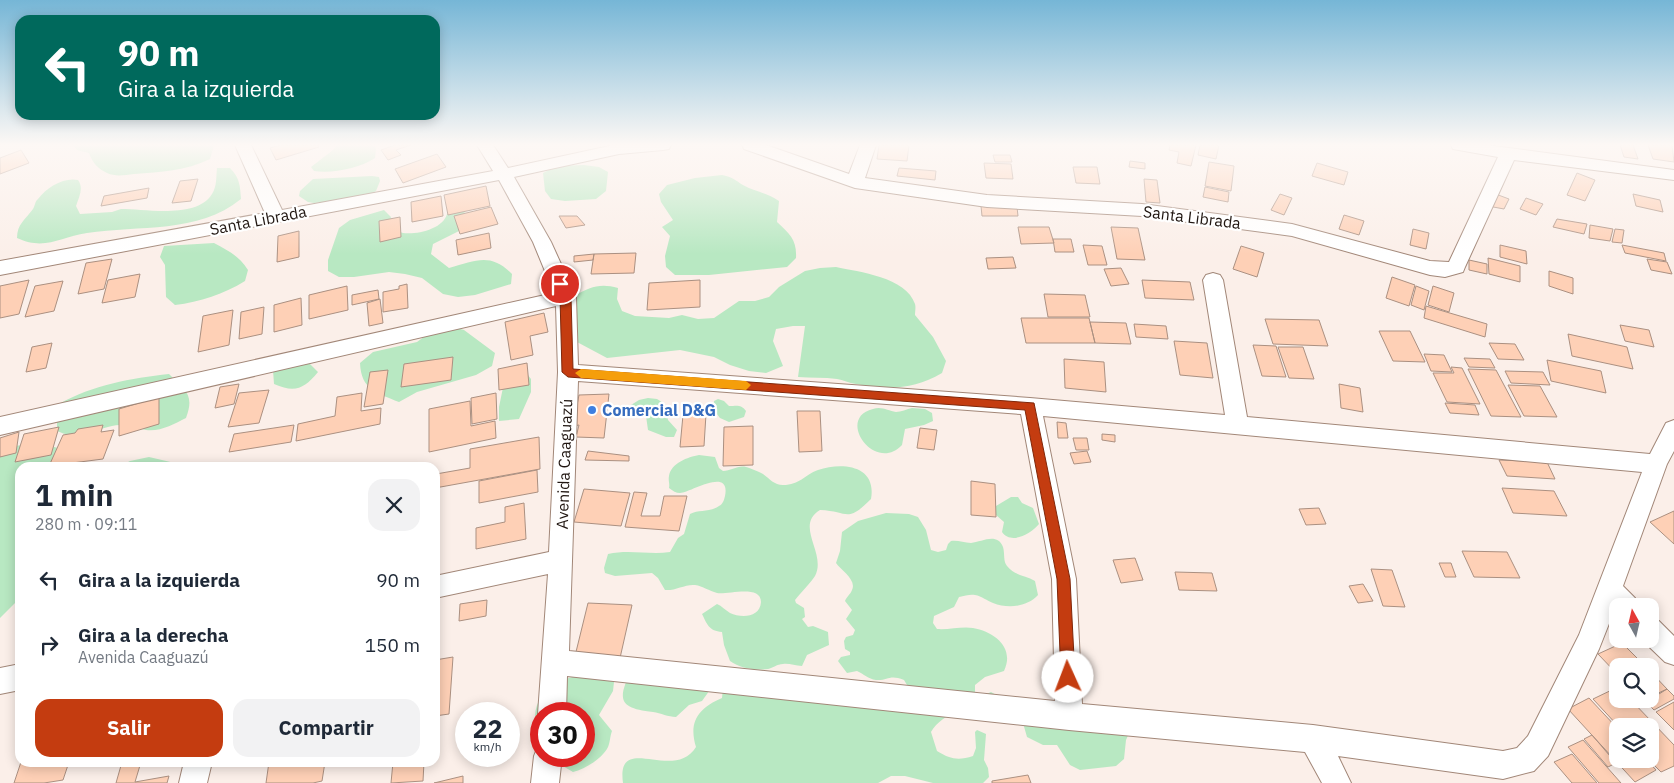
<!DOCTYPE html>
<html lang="es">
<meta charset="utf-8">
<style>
:root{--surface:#fff;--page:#f2f2f3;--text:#1f2937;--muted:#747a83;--accent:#c43c10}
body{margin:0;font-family:"IBM Plex Sans",sans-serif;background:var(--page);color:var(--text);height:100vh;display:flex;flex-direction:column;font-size:19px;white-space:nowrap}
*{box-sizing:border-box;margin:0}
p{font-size:16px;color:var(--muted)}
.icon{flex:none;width:28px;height:28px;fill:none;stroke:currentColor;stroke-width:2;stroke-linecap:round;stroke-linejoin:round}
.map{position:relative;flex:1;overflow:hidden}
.details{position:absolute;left:15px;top:462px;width:425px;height:305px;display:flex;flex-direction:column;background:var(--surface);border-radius:15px;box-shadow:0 2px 12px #0003}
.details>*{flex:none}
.top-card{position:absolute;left:15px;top:15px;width:425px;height:105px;border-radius:15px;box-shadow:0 2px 12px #0003;background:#00695c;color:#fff;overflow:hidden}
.needle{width:32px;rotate:352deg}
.buttons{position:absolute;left:1609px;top:598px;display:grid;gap:10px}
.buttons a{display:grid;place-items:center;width:50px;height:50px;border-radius:10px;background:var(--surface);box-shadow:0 2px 12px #0003;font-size:25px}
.speed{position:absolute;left:455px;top:702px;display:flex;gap:10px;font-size:25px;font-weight:700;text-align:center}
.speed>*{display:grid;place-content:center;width:65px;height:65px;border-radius:50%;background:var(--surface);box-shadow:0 2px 12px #0003;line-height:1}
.speed small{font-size:12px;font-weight:400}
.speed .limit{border:8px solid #d22;background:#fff;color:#111}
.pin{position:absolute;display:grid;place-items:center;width:42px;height:42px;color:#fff;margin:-21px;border:2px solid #fff;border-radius:50%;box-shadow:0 1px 5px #0007}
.me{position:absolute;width:55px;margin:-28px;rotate:358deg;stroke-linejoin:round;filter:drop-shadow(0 0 4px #0008)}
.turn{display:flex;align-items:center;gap:18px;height:105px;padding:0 20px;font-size:22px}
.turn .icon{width:65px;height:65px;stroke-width:2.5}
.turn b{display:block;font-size:35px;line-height:42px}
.round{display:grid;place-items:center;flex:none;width:52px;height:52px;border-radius:15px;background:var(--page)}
.summary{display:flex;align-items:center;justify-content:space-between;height:85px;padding:0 20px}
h1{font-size:30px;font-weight:700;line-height:38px}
.primary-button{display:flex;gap:10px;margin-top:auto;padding:10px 20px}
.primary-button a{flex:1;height:58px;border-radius:15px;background:var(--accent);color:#fff;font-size:20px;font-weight:700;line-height:58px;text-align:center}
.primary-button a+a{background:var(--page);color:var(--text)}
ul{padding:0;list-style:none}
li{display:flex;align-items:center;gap:15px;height:65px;padding:0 20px}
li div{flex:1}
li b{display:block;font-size:19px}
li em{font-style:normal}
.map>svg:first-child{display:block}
</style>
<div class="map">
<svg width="1674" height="783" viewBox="0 0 1674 783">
<rect width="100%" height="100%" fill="#fbefe9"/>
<path fill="#b8e8c2" d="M73,145H214L210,159C185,171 161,172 134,174C124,175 116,177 107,173C98,169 92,162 89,153L77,150Z
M337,145H374L376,149L375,158C360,168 332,174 314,171L311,167L333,150Z
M584,165L599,167L608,172L606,191L596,199L565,201L551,199L545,191L543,173L557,166Z
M217,168H230C240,178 240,186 241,199C198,234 139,225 87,233C60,237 45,251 17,238C17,224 25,220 33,209C35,206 35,201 38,199C47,187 64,177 78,180C84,188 79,197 76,206L80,214L112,212L121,209C146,209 197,219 212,194C217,186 216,177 217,168Z
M722,175C735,178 733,179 743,185C755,192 766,192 779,201L777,222C790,234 797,240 796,258L787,267L709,275H675L666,267L665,256L670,236L662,227L673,220L661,202L659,194L667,185L695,178Z
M372,176L379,177L380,181L376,191L363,198L314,203L308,202L299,196L300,191L313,179Z
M384,210L391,217L388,226C393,228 398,232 403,233C417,235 443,229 447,214C454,209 459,209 467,214L463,229L433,244L431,254L449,268C476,261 490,252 512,274L511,284L475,295L458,297L443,294L422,278L405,274L389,272L354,277H339L328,271V260L339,228L350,220Z
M214,243C229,251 239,256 248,270L245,281C224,294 200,302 175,305L166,297L165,265L160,257L164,246Z
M836,267C859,272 906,277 915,304C916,307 915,312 915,315L933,337L946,361L942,373C913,390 888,390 856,384C849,383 843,380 837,379C824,377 811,378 798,377L805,326H793L776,329L773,341L783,366L766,373L749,371L730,365L714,357L680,350L607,358L577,342L574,296C590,287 600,283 618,288L617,299L622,311L635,316L669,318L682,315L698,319L714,318L739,301H755L769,297L779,287L805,271L820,268Z
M450,326L464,330L495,353L492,366L476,375L417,392L399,402C377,393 361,390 360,363L373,352L417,342L432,331Z
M309,363L318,372C304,389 295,393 274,384L273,370Z
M507,368L523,369L531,379V392L519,419L499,421V407Z
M169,374C185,390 195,394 186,418C174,424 160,432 146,430C135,428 124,423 112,426C87,431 86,443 57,431V417L59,404C93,385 131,378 169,374Z
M648,398L657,399L665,404L668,420L677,430L674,437H666L648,430L646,416L631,405L639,400Z
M718,399L724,401L729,406C737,406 741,404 746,411L744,417L729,422L720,418L713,409L714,401Z
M912,408L925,409L932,413L933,421L924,425L905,429L902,445C875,474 835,418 873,409C882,406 888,411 896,412C901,412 907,409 912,408Z
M30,444C51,445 70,448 84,465L83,468H20V598L0,618V448Z
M699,455L715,457L719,468L723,471C731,471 738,465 746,467C750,468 760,472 763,474C770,479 774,485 783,485C800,485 804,475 818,470C842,462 877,465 871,499C846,524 849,511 820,510C794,526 827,553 815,576C812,581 799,595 795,600L796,603L804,608L805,617L802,619L808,627L813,626L828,632L829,645L807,655L802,666C795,666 789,663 783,664C777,664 773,668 768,669C755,671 740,668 730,661L724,645L722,632C709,631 707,624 702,614L717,604C722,606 725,610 730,613C741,618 760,618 761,602C761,584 727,595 717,593C709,591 703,586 695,585C685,584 675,591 665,590L658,578L652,573L615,576L605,573L604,568L608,554C629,549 649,555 670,552L678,538L684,534L690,514C699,509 709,513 719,506C723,504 724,500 725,496C731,466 690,493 680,493C676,493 673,491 669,488C670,483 668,481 669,476C671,463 688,457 699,455Z
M149,457L192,467H118L130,461Z
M1011,497H1018L1022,503L1033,508L1039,524C1031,534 1011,545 1002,532L1004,522L996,515V506Z
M886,513L909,514L918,517L926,530L931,550L938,552L946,550L948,544L951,541C958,540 964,543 971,543C982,542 997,532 1003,547C1005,554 1003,561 1007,566C1015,576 1025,575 1035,581L1038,595C1027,607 1008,609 993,603C987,601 982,596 975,595C970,594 965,596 959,597L954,607L934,616L933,623L937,629C949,630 962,626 973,628C995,632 1015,648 1004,671L985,677L975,685V693L982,696L991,692L998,696C977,704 942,712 931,732L937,751C950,759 958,761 973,756L976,748L975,732L977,730L986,734L984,760L988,768L989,777L983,783H933L905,776H891L878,783H623C616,731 674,783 696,747C688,721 699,708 722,698L723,688L910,690L904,680C889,674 888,681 876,680C868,679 864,674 857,671L847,673L838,661L841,657L850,655V652L845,649L844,641L846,637L853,635L855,630L846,619L852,610L845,601C847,596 850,595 852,590C857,580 841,570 836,563L840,551L842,532L858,521Z
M631,671L712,687L702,701L689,705L676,717C668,717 661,713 653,712C619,708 617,700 631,671Z
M594,673L614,682L613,691L599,715L612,731C610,736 610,743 608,747C602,759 585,769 573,772L556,762L554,756H584V714H541V724L535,716C537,685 567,676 594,673Z
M1023,723L1130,731L1126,740L1124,759L1116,766L1080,770L1070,765L1057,745H1043L1027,737Z"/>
<path fill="#fed0b6" stroke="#ab9081" d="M281,145H318L319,147L276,160L270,148Z
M395,145H411L396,150L401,155L388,160L381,150Z
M879,145H909L907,161L877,159Z
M1170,145H1196L1191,166L1177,163L1179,152L1169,150Z
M1200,145H1219L1216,159L1198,155Z
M1620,145H1633L1638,159L1624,157Z
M1648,145H1672L1674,162L1653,159Z
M21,150L29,163L0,174V158Z
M437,154L446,167L403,183L395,169Z
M993,155H1010L1012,162H995Z
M1130,161L1145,163V169L1129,167Z
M1209,162L1234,166L1231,191L1205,186Z
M984,163L1011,164L1013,179L986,178Z
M1317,163L1348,172L1344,185L1312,176Z
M1073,167H1097L1100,184L1076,183Z
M899,168L936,171L935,180L897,176Z
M1577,173L1595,180L1585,201L1567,195Z
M198,179L191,201L172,203L180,181Z
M1144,179L1157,180L1160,203L1146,202Z
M486,186L490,206L448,215L444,195Z
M1205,187L1229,192L1228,202L1203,197Z
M149,188L147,198L101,206L104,196Z
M1493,193L1509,199L1504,209L1488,206Z
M1280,194L1292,198L1284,215L1271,210Z
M1633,194L1660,200L1663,212L1636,206Z
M441,196L443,216L412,222L411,202Z
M1526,198L1543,204L1536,215L1520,209Z
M981,206L1017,207L1018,216H982Z
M491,207L498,224L460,234L454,216Z
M1344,215L1364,221L1359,235L1339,229Z
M559,216H577L585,225L566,228Z
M400,217L401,237L380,242L379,221Z
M1557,219L1587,224L1584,234L1553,227Z
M1590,225L1613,229L1610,241L1589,238Z
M1018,227H1049L1054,243L1021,244Z
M1111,227L1138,228L1145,260L1117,259Z
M1413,229L1429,233L1426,249L1410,245Z
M1615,229L1624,230L1622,243L1612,242Z
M299,231V257L277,262L278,236Z
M489,233L491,248L458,255L456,240Z
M1053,239H1071L1074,252H1055Z
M1083,245L1102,246L1107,265H1088Z
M1500,245L1526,251L1527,264L1500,257Z
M1622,245L1664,253L1666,261L1625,253Z
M1241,246L1264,253L1257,277L1233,269Z
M636,253L634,273L591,274L594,254Z
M594,254L593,260L574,262V256Z
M1013,257L1016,268L988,269L986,258Z
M1488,258L1520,266V282L1489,274Z
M112,259L104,289L78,294L86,263Z
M1647,259L1667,262L1672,274L1651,270Z
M1469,260L1487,264V274L1469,270Z
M1121,268L1129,284L1111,286L1104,269Z
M1549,271L1573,278V294L1549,286Z
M140,274L135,297L102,303L108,280Z
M1392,277L1415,285L1409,306L1386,298Z
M29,280L19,314L0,318V286Z
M700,280V307L647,310L649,283Z
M1142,280L1190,282L1194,300L1145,298Z
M63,281L54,311L25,317L35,286Z
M407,284L408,308L383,312V292L399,289V286Z
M347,286L348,310L309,319V295Z
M1416,286L1429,291L1424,310L1411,305Z
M1433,286L1454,293L1449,312L1428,305Z
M378,290L379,299L352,305V295Z
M1044,294L1085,295L1090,317H1048Z
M301,298L302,325L274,332V305Z
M380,299L383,323L369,326L367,303Z
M1426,306L1487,324L1485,337L1424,318Z
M264,307L262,334L239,339L241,312Z
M233,310L229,345L198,352L203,316Z
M544,313L548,332L530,336L533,355L511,360L505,322Z
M1021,318H1089L1095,343H1026Z
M1265,319L1319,320L1328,346L1273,344Z
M1090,322L1126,323L1131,344L1095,343Z
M1134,324L1166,326L1168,339L1136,337Z
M1620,325L1649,330L1654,347L1625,341Z
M1379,331H1410L1425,362L1393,361Z
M1568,334L1627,347L1633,369L1572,356Z
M1174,341L1207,343L1213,378L1180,375Z
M52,343L46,368L26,372L32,347Z
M1489,343L1515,344L1524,360L1498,359Z
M1253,345L1276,346L1286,377L1262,376Z
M1278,347H1303L1314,379L1289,378Z
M1424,354L1444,355L1452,372L1431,371Z
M453,357L451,380L401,387L404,364Z
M1464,358L1490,359L1495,368L1469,367Z
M1064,359L1104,362L1106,392L1065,388Z
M1547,360L1601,371L1606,393L1551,381Z
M527,363L529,385L499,390L498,369Z
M1451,367L1462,368L1480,404L1447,402L1433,373H1454Z
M1468,369L1496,370L1521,417L1491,416Z
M388,370L383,404L364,407L370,372Z
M1505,371L1543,372L1550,385L1511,383Z
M239,384L234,404L215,408L220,387Z
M1339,384L1360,388L1363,412L1341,408Z
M1508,385L1540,386L1557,417L1524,416Z
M269,390L259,423L228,427L239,393Z
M362,393L361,411L381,408L380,424L296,441L298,424L335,416L337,397Z
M496,393L497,419L472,424L471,398Z
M609,394L604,438L576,437L579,425L573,426L579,395Z
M159,397V424L119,436V409Z
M470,401L471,426L495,421L496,438L429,452V409Z
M1445,403L1475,405L1479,415L1450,413Z
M797,411H820L822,451L799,452Z
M706,414L704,446L680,447L683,415Z
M1057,422L1066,423L1068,438H1058Z
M103,425L101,432L114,430L103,459L49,466L63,435L75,433L78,429Z
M294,425L291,442L229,452L234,434Z
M753,426V465L723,466L724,427Z
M59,427L51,455L15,462L24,434Z
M920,428L937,430L934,450L917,448Z
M19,432L16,453L0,457V438Z
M1102,434L1115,435V442L1102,440Z
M539,437L540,469L435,488L436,474L470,468V449Z
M1073,438H1087L1089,450H1076Z
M588,451L629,456V461L585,460Z
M1087,451L1091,462L1074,464L1070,453Z
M1499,460L1547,462L1555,479L1507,476Z
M537,470L538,492L479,503V481Z
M971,481L995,484L996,517L971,515Z
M1502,488L1554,491L1567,516L1513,513Z
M584,489L630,493L621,526L574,522Z
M634,492L647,493L641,516H660L664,496H687L679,531L625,527Z
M524,503L526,539L476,549V528L505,522V507Z
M1319,508L1326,524L1306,525L1299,509Z
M1674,511V544L1650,522Z
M1462,551L1507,552L1520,578L1474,577Z
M1135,558L1143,580L1121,583L1113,560Z
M1439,563H1451L1456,577H1445Z
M1371,569L1392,570L1405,607L1383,606Z
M1175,572L1212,573L1217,591L1179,590Z
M1363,584L1373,601L1358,603L1349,586Z
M487,600L486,616L459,621L460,604Z
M588,603L632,605L620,658L575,656Z
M1622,643L1645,666H1618V675L1598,654Z
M453,657L449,714L435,716V660Z
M1650,671L1667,689L1650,697Z
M1618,687V699H1630L1674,745V766L1661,772L1648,759H1650V726H1618L1593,699Z
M1667,689L1674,696V699L1654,710L1646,702Z
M1589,698L1618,729V759H1646L1656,770L1635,782L1568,709Z
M1674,702V730L1656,712Z
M1592,735L1616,763L1608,767L1584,739Z
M1583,740L1621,783H1599L1568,747Z
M1572,754L1597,783H1572L1554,762Z
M21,762H69L63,780L44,783H14Z
M122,762H141L135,782L169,776L167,783H116Z
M269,762H298V766L325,762L322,781L313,783H266Z
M393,762H424L423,781L391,783Z
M1028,775L1031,783H992V781Z
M463,776V783H434Z"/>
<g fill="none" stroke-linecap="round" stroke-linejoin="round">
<defs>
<path id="minor" d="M235,145H251L282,210L493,171L477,145H493L508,168L614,145H671L669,149L663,150L619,154L514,177L551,242L576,297L578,365L1030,398L1225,415L1203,280L1206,275L1213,273L1220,275L1223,280L1247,417L1650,454L1666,423L1674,420V451L1667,464L1623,586L1635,598L1639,606H1618V614L1614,611L1599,649L1548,756L1534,771L1503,779L1338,756L1351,783H1322L1305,752L1069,730L567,676L566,714H541V721L538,714L548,574L435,598V576L549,552L558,372L556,306L0,435V417L554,293L533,242L499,180L0,275V261L265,213ZM578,381L1021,414L1052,579L1055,701L569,651ZM1043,416L1642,472L1579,635L1528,736L1517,748L1503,751L1313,725L1082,704L1076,579Z
M742,145H766L849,174L860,145H876L865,178L987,195L1142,204L1292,224L1430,261L1449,262L1498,157L1453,149L1451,145H1486L1674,170V180L1514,160L1465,267L1463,272L1445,277L1430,275L1292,236L1142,216L987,207L855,188L744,149Z
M1650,618L1659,621L1674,636V665L1665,662L1641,639H1650Z
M20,664V690L0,694V668Z
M541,745V756H562L559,783H531L534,756L538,746Z
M184,762H212L207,783H179Z"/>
</defs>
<use href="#minor" stroke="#a28778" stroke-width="2"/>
<use href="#minor" fill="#fff" fill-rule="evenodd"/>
</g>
<linearGradient id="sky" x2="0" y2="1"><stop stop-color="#76b6d6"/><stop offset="0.57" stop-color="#fdf8f5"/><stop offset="1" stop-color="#fdf8f5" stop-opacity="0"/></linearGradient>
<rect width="1674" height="254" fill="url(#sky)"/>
<path fill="#c43c10" stroke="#7f270a" d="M560,280L563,281L571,297L573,369L1034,403L1070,579L1075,677L1073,682L1068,684L1063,682L1061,677L1057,579L1025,410L568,377L562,372L560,297L555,284Z"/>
<path fill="#f59e0b" d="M581,369L746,381L751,385L746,390L581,378L575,373Z"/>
<circle fill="#3f7fe0" stroke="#fff" stroke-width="2" cx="592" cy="410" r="5"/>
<g text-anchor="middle" stroke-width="4.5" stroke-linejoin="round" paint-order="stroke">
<g font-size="16" fill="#201611" stroke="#fff">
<text transform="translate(1192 217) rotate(7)" y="6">Santa Librada</text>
<text transform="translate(258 220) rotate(-11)" y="6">Santa Librada</text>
<text transform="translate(564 464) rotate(-88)" y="6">Avenida Caaguazú</text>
</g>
<g font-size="16" font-weight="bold" fill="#366cbe" stroke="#fff" text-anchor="start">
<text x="602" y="416">Comercial D&amp;G</text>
</g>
</g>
</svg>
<div class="buttons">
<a><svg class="needle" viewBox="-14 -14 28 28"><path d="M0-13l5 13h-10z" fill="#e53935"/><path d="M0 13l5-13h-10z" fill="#747a83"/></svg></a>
<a><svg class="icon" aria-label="search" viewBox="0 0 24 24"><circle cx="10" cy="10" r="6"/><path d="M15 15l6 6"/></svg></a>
<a><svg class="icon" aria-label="layers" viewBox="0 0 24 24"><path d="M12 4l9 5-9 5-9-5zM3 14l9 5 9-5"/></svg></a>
</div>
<div class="speed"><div>22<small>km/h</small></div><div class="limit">30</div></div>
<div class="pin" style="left:560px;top:284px;background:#d93025"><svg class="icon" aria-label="arrive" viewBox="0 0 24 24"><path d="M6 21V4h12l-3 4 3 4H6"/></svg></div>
<svg class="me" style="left:1068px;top:677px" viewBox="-20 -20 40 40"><circle r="19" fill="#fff"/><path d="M0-13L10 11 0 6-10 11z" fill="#c43c10"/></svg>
<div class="top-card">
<div class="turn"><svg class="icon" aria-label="left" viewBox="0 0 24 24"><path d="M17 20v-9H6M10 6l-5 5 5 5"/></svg><div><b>90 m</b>Gira a la izquierda</div></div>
</div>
<section class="details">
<div class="summary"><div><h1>1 min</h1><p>280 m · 09:11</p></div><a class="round"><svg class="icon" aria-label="close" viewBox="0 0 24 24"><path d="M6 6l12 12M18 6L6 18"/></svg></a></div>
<ul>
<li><svg class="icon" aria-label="left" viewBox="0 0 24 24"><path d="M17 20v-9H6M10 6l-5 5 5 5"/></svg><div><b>Gira a la izquierda</b></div><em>90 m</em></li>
<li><svg class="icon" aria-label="right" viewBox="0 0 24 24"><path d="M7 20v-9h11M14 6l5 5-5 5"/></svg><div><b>Gira a la derecha</b><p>Avenida Caaguazú</p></div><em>150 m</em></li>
</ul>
<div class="primary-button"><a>Salir</a><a>Compartir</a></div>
</section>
</div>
